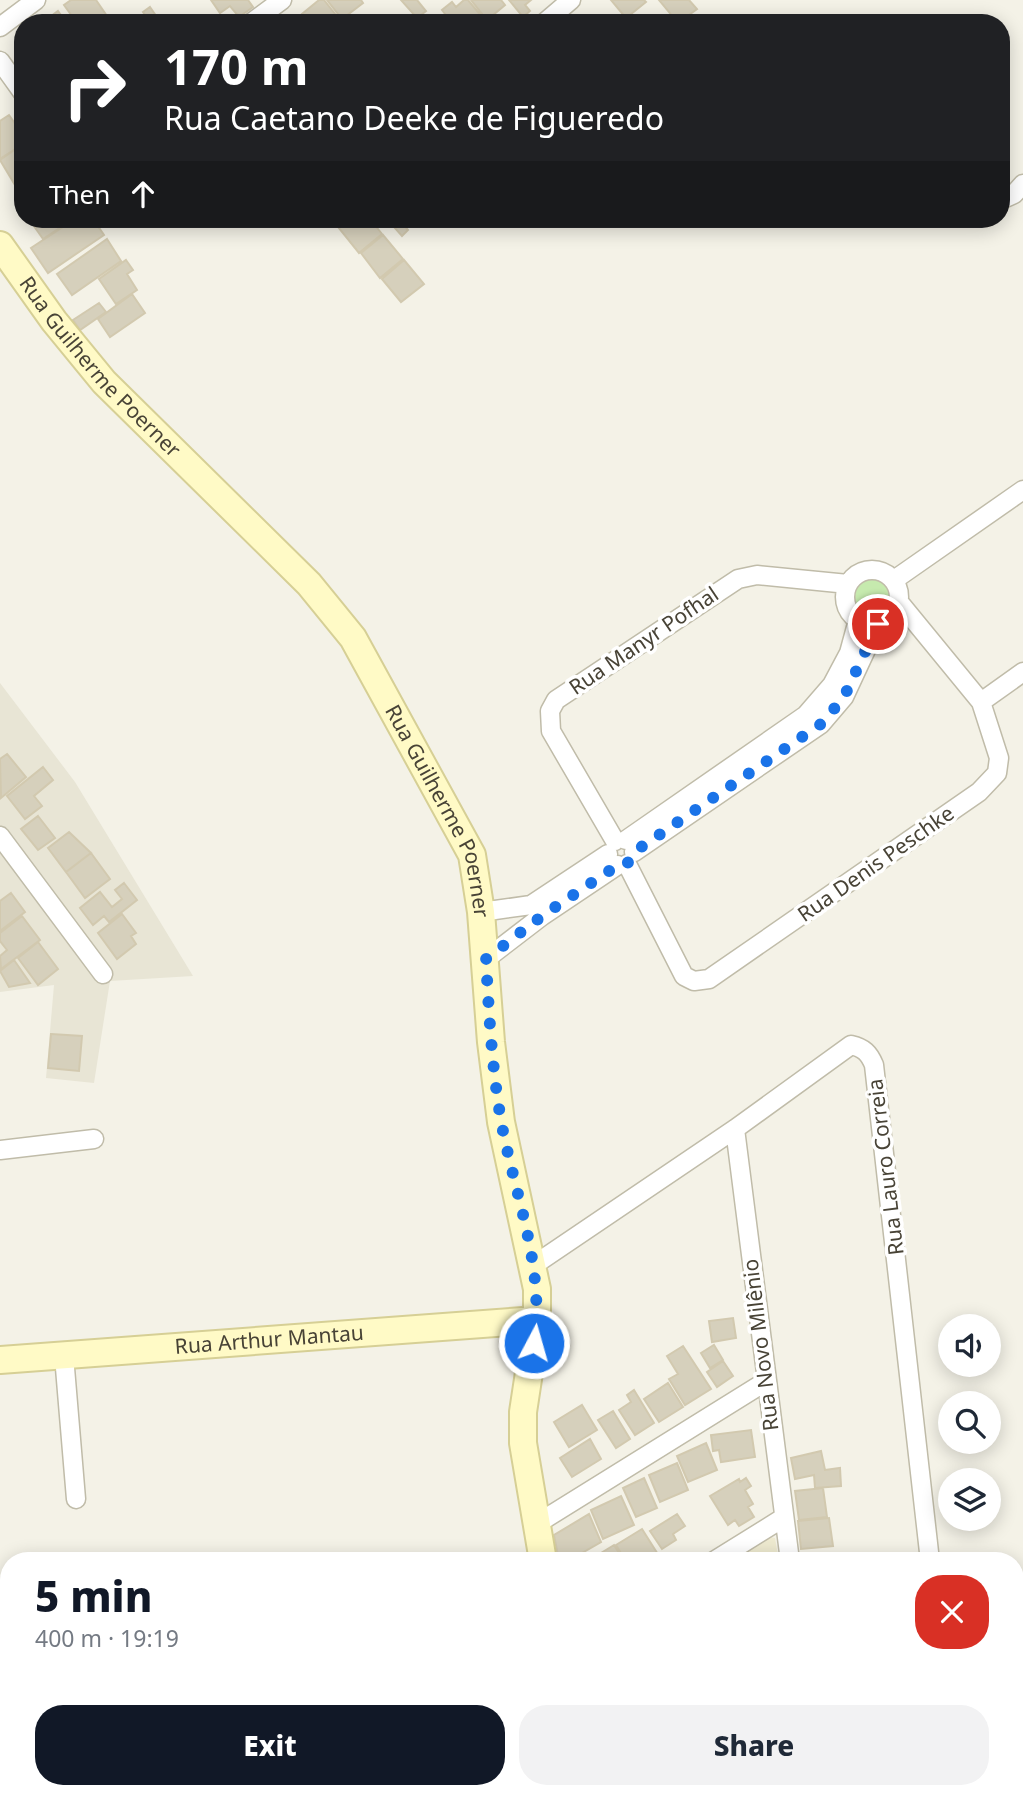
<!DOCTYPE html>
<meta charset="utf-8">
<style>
:root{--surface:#fff;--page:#f2f2f3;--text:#1f2937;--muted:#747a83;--accent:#111827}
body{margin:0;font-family:"Noto Sans",sans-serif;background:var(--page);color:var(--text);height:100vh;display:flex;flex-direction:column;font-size:26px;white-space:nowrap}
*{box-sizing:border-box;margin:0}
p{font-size:23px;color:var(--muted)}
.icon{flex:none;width:38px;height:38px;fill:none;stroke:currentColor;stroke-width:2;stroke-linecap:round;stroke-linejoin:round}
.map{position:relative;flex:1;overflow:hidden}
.sheet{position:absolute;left:0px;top:1552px;width:1024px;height:247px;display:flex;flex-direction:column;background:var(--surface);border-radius:28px 28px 0 0;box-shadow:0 4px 18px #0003}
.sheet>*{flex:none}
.hud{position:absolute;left:14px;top:14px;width:996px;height:214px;border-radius:28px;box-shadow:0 4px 18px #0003;background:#202124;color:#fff;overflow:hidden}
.buttons{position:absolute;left:938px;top:1314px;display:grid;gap:14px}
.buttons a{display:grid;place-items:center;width:63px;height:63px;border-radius:50%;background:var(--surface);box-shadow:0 4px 18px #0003;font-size:35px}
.pin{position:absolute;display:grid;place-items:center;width:60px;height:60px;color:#fff;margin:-30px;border:4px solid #fff;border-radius:50%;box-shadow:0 2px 7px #0007}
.me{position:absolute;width:77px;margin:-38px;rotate:6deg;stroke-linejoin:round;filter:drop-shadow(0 0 5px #0008)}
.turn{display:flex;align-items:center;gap:24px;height:147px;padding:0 35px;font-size:32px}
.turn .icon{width:91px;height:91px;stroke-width:2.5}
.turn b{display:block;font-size:49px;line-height:60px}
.then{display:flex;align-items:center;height:66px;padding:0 35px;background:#0003;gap:14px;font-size:26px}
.round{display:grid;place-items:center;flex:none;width:74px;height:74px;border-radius:28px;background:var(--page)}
.summary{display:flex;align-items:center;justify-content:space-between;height:119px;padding:0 35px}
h1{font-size:42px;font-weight:800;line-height:52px;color:var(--accent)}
.primary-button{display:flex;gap:14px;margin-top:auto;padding:14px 35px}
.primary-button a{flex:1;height:80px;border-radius:28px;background:var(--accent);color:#fff;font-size:28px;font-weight:800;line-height:80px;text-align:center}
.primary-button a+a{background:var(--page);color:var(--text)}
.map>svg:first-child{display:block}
</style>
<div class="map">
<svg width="1023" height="1798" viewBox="0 0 1023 1798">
<rect width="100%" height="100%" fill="#f4f2e7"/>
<path fill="#e8e5d5" d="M0,683L75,782L193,976L110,981L94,1083L46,1078L54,985L0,992Z"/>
<path fill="#eeead0" d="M770,1537L775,1538L779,1561H731Z"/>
<path fill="#c6eaae" d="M850 596a22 22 0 1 1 44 0a22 22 0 1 1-44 0Z"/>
<path fill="#d6d0bc" stroke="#d2c9af" stroke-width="2" d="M71,0H96L107,16L98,23H77L64,5Z
M211,0H248L253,7L239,17L230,6L220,13Z
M319,0H324L339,19L334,23H309L302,14Z
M327,0H361L363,3L342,19Z
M401,0H417L426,11L417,18Z
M464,0H468L483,18L480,23H452L442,10L452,2L456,7Z
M471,0H501L505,5L487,20Z
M509,0H531L525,5L530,11L523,17Z
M611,0H644L646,2L626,18Z
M659,0H689L697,9L678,23Z
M150,7L161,23H150L143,12Z
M58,11L67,23H42Z
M9,115L23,135V144L0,159V121Z
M23,144V180L15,185L0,160Z
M29,219H73L43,239Z
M75,219H93L104,235L48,273L31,248Z
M348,219H370L382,234L359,253L338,227Z
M387,219H399L408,230L402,236Z
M383,235L403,259L380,278L361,253Z
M107,239L121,261L72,295L57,274Z
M126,260L133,270L127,274L137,290L116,304L99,279Z
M404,260L424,284L401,302L382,279Z
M132,294L145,313L110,337L98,319Z
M99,303L106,312L80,330L73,320Z
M7,754L26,777L1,798L0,759Z
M43,767L53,780L34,796L42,806L25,819L7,796Z
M38,816L55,838L38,850L21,829Z
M69,832L91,853L66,872L48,848Z
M91,853L110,879L85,898L66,872Z
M124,883L137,900L109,922L104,916L93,925L80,908L100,892L112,907L122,899L115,890Z
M11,893L25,912L0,931V901Z
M122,914L136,933L131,936L136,944L117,959L98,933Z
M22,916L40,940L1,969L0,956L7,950L0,941V933Z
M38,942L58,969L38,985L18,958Z
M14,960L30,983L9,987L0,971Z
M51,1034L82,1036L79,1071L48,1068Z
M733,1318L736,1338L712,1342L709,1321Z
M714,1345L723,1360L710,1368L701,1353Z
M683,1346L711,1389L685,1405L669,1379L678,1374L667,1356Z
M723,1361L733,1376L717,1387L707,1372Z
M668,1383L683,1407L659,1422L644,1399Z
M634,1390L654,1423L635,1435L619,1410L631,1402L627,1395Z
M582,1405L597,1430L569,1447L554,1422Z
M613,1411L630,1439L616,1448L598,1420Z
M751,1430L755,1457L721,1462L719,1450L713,1451L711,1435Z
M590,1439L601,1459L572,1477L560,1458Z
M706,1443L717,1470L688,1482L677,1456Z
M821,1451L825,1470L840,1468L841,1486L815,1488L814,1475L795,1479L791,1458Z
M677,1463L688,1490L660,1502L649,1475Z
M644,1478L657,1508L636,1517L623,1488Z
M746,1478L751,1486L745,1490L753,1504L748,1507L754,1517L739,1526L735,1520L728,1525L710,1496L739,1479L740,1482Z
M823,1488L827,1517L799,1520L795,1491Z
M621,1496L634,1525L603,1539L591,1510Z
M589,1514L601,1542L568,1561H559L554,1535Z
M677,1514L685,1526L673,1534L676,1540L662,1549L650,1531Z
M829,1518L833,1546L801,1549L798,1521Z
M642,1529L659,1556L651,1561H633L629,1555L624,1558L616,1545Z
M614,1545L624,1561H588Z
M656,1790H674L678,1798H643Z"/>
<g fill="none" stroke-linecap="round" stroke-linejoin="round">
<defs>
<path id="street" d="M251,23L282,0
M544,23L571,0
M0,27L36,0
M0,61L23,93
M1001,200L1014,194L1023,184
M845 597a27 27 0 1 1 54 0a27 27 0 1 1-54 0Z
M894,580L1023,490
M981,702L1023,672
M0,836L103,974
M626,840L806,715L832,685L849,653L858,620
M615,841L551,731L550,711L556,700L738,579L757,575L848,584
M634,852L821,724L844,697L878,624
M627,864L684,976L694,981L709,979L979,792L997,773L999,758L981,702L899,602
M481,912L531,905L608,854
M486,959L542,916L618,865
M735,1129L790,1561
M0,1150L94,1139
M534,1265L735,1129L851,1045C864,1048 869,1053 874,1065L930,1561
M64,1356L76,1499
M535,1525L765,1382
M714,1561L783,1518
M0,1645H9
M1015,1673L1023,1668
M0,1750L9,1749
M817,1798L829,1790"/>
<g id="secondary">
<path id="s1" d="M0,245L54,321L104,382L309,584L353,638L472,855L481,912L491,1042L501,1122L537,1289V1320L523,1412V1443L543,1561"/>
<path id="s2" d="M0,1360L537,1320"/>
<path d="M593,1790L594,1798"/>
</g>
</defs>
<use href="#street" stroke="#c0bca9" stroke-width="21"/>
<use href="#secondary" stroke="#d6cf95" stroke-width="30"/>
<use href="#street" stroke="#fff" stroke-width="18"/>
<use href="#secondary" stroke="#fffac6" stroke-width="26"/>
</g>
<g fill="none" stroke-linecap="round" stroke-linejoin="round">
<path stroke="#1a73e8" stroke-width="12" stroke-dasharray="0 21.6" d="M534,1343C545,1269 516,1198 502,1126C492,1071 489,1015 486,959L542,916L618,865L627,864L634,852L821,724L844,697L878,624"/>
</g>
<g text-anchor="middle" stroke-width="7" stroke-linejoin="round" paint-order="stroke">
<g font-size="21" fill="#484336" stroke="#fff">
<text dy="7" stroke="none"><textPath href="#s1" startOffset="158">Rua Guilherme Poerner</textPath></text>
<text transform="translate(644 641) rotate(-34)" y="7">Rua Manyr Pofhal</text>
<text dy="7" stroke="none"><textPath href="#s1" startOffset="724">Rua Guilherme Poerner</textPath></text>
<text transform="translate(876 864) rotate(-35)" y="7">Rua Denis Peschke</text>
<text transform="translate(886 1167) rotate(-97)" y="7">Rua Lauro Correia</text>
<text dy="7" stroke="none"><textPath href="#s2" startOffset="270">Rua Arthur Mantau</textPath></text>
<text transform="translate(761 1345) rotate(-97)" y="7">Rua Novo Milênio</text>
</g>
</g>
</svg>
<div class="buttons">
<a><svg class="icon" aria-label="sound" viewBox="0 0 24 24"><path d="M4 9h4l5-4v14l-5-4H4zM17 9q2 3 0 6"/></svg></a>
<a><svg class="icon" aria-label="search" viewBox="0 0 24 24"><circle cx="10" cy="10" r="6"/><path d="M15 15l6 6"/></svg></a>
<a><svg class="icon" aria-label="layers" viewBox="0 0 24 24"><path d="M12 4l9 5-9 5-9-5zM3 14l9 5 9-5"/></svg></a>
</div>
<div class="pin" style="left:878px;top:624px;background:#d93025"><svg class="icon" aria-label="arrive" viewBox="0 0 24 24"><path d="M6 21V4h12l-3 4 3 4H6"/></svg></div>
<svg class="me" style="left:534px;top:1343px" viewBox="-20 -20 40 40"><circle r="17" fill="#1a73e8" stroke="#fff" stroke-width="3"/><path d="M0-11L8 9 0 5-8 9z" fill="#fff"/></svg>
<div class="hud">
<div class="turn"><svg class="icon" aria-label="right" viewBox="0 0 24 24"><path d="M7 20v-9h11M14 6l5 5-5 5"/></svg><div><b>170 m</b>Rua Caetano Deeke de Figueredo</div></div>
<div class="then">Then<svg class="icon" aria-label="ahead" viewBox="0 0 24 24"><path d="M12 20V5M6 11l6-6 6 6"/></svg></div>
</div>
<section class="sheet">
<div class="summary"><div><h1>5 min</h1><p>400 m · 19:19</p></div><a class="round" style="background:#d93025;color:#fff"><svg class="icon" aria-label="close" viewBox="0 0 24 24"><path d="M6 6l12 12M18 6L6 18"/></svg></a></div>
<div class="primary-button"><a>Exit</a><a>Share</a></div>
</section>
</div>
